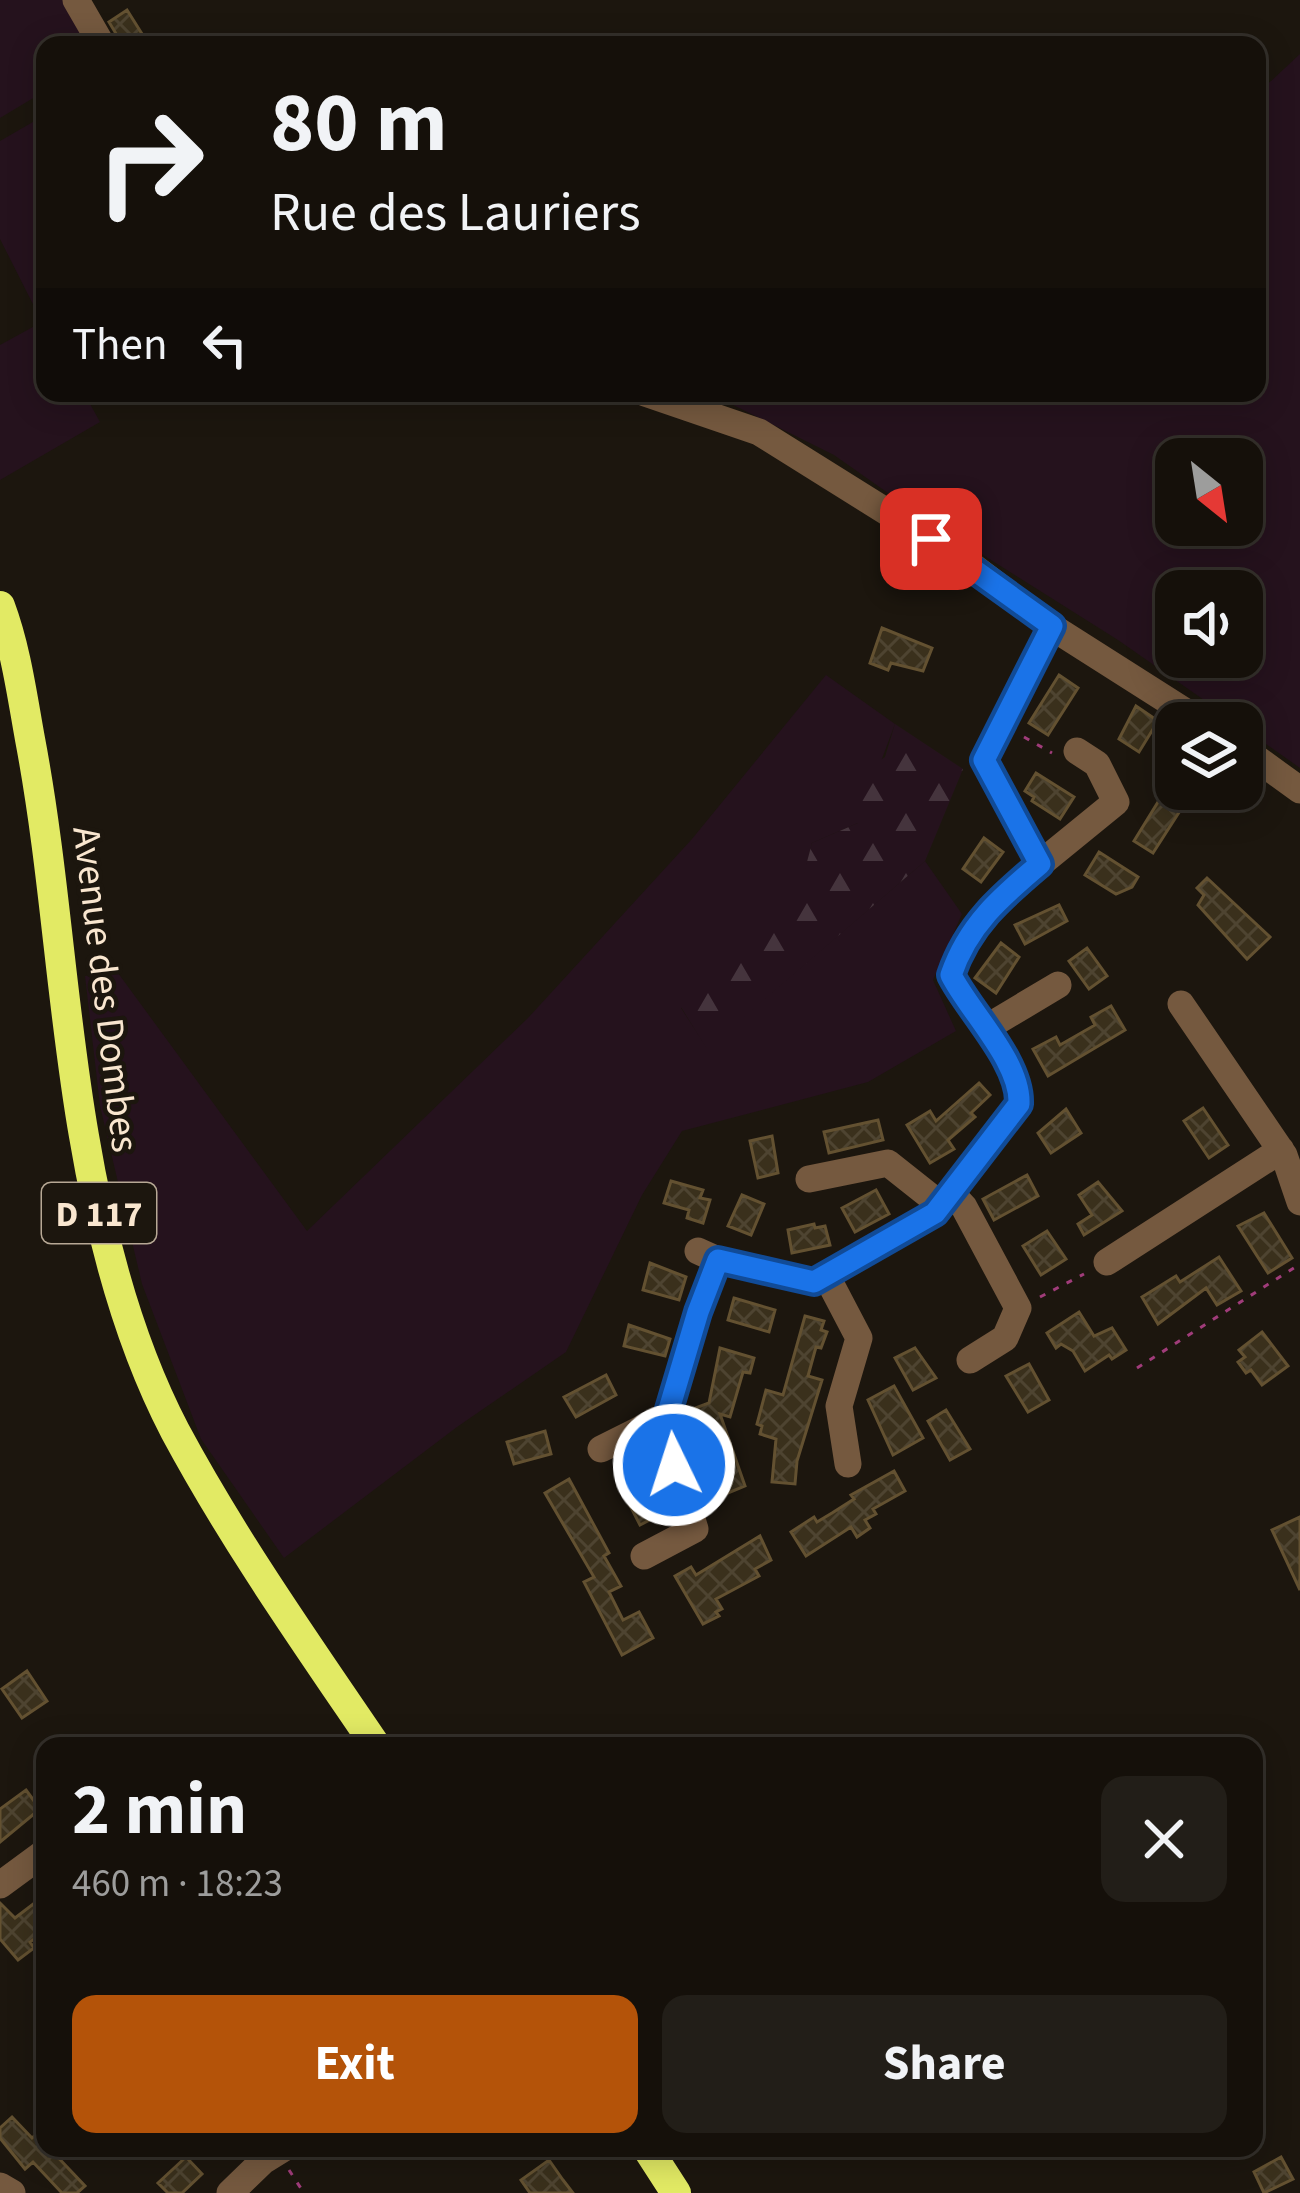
<!DOCTYPE html>
<meta charset="utf-8">
<style>
:root{--surface:#15100a;--page:#221e18;--text:#f1f3f6;--muted:#9d9d9c;--line:#34302b;--accent:#b45309}
body{margin:0;font-family:"Source Sans 3",sans-serif;background:var(--page);color:var(--text);height:100vh;display:flex;flex-direction:column;font-size:45px;white-space:nowrap}
*{box-sizing:border-box;margin:0}
p{font-size:39px;color:var(--muted)}
.icon{flex:none;width:66px;height:66px;fill:none;stroke:currentColor;stroke-width:2;stroke-linecap:round;stroke-linejoin:round}
.map{position:relative;flex:1;overflow:hidden}
.panel{position:absolute;left:36px;top:1737px;width:1227px;height:420px;display:flex;flex-direction:column;background:var(--surface);border-radius:24px;box-shadow:0 6px 30px #0003,0 0 0 3px var(--line)}
.panel>*{flex:none}
.hud{position:absolute;left:36px;top:36px;width:1230px;height:366px;border-radius:24px;box-shadow:0 6px 30px #0003,0 0 0 3px var(--line);background:#15100a;color:var(--text);overflow:hidden}
.needle{width:78px;rotate:150deg}
.buttons{position:absolute;left:1155px;top:438px;display:grid;gap:24px}
.buttons a{display:grid;place-items:center;width:108px;height:108px;border-radius:24px;background:var(--surface);box-shadow:0 6px 30px #0003,0 0 0 3px var(--line);font-size:60px}
.pin{position:absolute;display:grid;place-items:center;width:102px;height:102px;color:#fff;margin:-51px;border-radius:24px;box-shadow:0 6px 18px #0006}
.me{position:absolute;width:132px;margin:-66px;rotate:356deg;stroke-linejoin:round;filter:drop-shadow(0 0 9px #0008)}
.turn{display:flex;align-items:center;gap:42px;height:252px;padding:0 36px;font-size:54px}
.turn .icon{width:156px;height:156px;stroke-width:2.5}
.turn b{display:block;font-size:84px;line-height:102px}
.then{display:flex;align-items:center;height:114px;padding:0 36px;background:#0003;gap:24px;font-size:45px}
.round{display:grid;place-items:center;flex:none;width:126px;height:126px;border-radius:24px;background:var(--page)}
.overview{display:flex;align-items:center;justify-content:space-between;height:204px;padding:0 36px}
h1{font-size:72px;font-weight:700;line-height:90px}
.primary-button{display:flex;gap:24px;margin-top:auto;padding:24px 36px}
.primary-button a{flex:1;height:138px;border-radius:24px;background:var(--accent);color:#fff;font-size:48px;font-weight:700;line-height:138px;text-align:center}
.primary-button a+a{background:var(--page);color:var(--text)}
.map>svg:first-child{display:block}
</style>
<div class="map">
<svg width="1300" height="2193" viewBox="0 0 1300 2193">
<defs>
<pattern id="forest-firs" width="22" height="20" patternUnits="userSpaceOnUse" patternTransform="scale(3)"><rect width="22" height="20" fill="#25121d"/><path d="M5 1l3.5 6h-7zM16 11l3.5 6h-7z" fill="#45343d"/></pattern>
<pattern id="building-cross-hatch" width="8" height="8" patternUnits="userSpaceOnUse" patternTransform="scale(3)"><rect width="8" height="8" fill="#3a301c"/><path d="M0 0l8 8M0 8l8-8" fill="none" stroke="#4e4431"/></pattern>
</defs>
<rect width="100%" height="100%" fill="#1c160e"/>
<path fill="#25121d" fill-rule="evenodd" d="M0,0H66L93,45H45V91L0,118Z
M1300,54V768L1242,727V723H1237L1118,640L915,512L834,455L709,393H1257V94ZM1176,459H1242V525H1176ZM1176,591H1242V657H1176Z
M45,115V393H84L100,422L0,480V345L42,322L0,239V141Z
M826,675L895,724L858,823L812,843L801,888L681,1008L707,1048L925,861L962,914L933,980L956,1031L868,1082L682,1131L642,1195L566,1352L457,1427L284,1558L201,1439L142,1284L100,1106L85,976L118,973L307,1231L528,1018L692,839Z"/>
<path fill="url(#forest-firs)" d="M895,724L963,769L925,861L707,1049L681,1007L800,888L812,843L858,823L854,777L885,757Z"/>
<path fill="url(#building-cross-hatch)" stroke="#635131" stroke-width="3" d="M127,10L149,45H123L118,37L109,22Z
M882,628L932,648L923,671L891,663L888,670L870,663Z
M1059,675L1078,688L1048,735L1029,723Z
M1136,706L1158,721L1139,752L1119,739Z
M1036,773L1074,797L1060,819L1032,801L1034,797L1025,791Z
M1166,789H1194L1153,853L1134,841Z
M984,838L1003,852L981,882L963,869Z
M1099,852L1138,877L1132,887L1116,894L1085,875Z
M1207,878L1270,937L1247,959L1198,905L1204,895L1197,888Z
M1059,905L1067,921L1025,944L1015,925Z
M1001,943L1019,957L996,993L975,978Z
M1087,948L1107,976L1089,989L1069,961Z
M1111,1006L1125,1030L1048,1076L1033,1049L1056,1037L1060,1045L1095,1025L1091,1017Z
M979,1083L990,1095L971,1113L975,1117L948,1140L954,1149L930,1163L907,1125L930,1111L936,1121Z
M1203,1108L1228,1145L1209,1158L1184,1121Z
M1066,1109L1081,1133L1051,1153L1038,1133Z
M878,1120L883,1140L829,1153L824,1132Z
M772,1136L778,1173L758,1178L750,1141Z
M1027,1175L1038,1196L994,1220L983,1199Z
M671,1181L703,1190L700,1198L710,1200L703,1223L687,1218L689,1210L664,1203Z
M1098,1182L1122,1211L1084,1235L1078,1224L1092,1215L1079,1195Z
M876,1190L889,1214L855,1232L842,1208Z
M742,1195L764,1204L751,1235L728,1226Z
M1264,1213L1292,1258L1268,1273L1238,1226Z
M814,1224L815,1228L825,1226L830,1245L792,1253L788,1230Z
M1047,1231L1066,1259L1041,1275L1023,1246Z
M1219,1257L1241,1291L1217,1305L1206,1288L1158,1324L1142,1297L1176,1276L1180,1282Z
M650,1263L686,1277L679,1300L643,1290Z
M734,1298L775,1310L769,1332L728,1320Z
M1079,1312L1094,1336L1112,1328L1126,1350L1112,1359L1109,1355L1085,1371L1073,1351L1061,1344L1056,1348L1047,1333Z
M805,1316L824,1321L821,1330L827,1332L821,1348L816,1347L808,1376L822,1380L797,1461L795,1484L772,1482L776,1439L760,1434L762,1426L757,1424L766,1390L783,1395Z
M629,1325L670,1339L665,1356L624,1346Z
M1262,1332L1288,1366L1262,1385L1251,1370L1246,1373L1238,1362L1245,1357L1239,1350Z
M720,1348L754,1358L750,1373L743,1372L730,1417L720,1414L745,1486L716,1498L701,1455L708,1453L693,1409L709,1403Z
M915,1348L936,1378L913,1390L895,1358Z
M1029,1364L1049,1400L1028,1412L1006,1376Z
M606,1375L616,1395L576,1417L564,1397Z
M894,1386L923,1438L893,1455L868,1400Z
M946,1410L970,1449L950,1460L928,1421Z
M545,1431L551,1454L514,1464L507,1442Z
M894,1471L905,1491L873,1509L876,1514L865,1520L870,1528L857,1537L851,1527L806,1556L791,1532L814,1517L817,1522L832,1513L854,1499L851,1495Z
M634,1473L638,1481L643,1479L661,1514L640,1525L618,1482Z
M569,1479L609,1553L604,1556L621,1586L609,1592L623,1620L639,1612L653,1638L622,1655L584,1582L594,1577L545,1493Z
M1300,1517V1590L1272,1530Z
M760,1536L771,1560L755,1569L759,1576L716,1599L722,1609L716,1612L719,1616L703,1624L675,1576L691,1567L696,1575Z
M27,1671L47,1701L22,1718L2,1689Z
M26,1790L40,1809L0,1842V1809Z
M45,1895V1931L30,1942L34,1948L18,1960L0,1939V1903L15,1918Z
M12,2117L32,2138L45,2126V2148H49L85,2186L77,2193H62L33,2162L25,2169L0,2138V2128Z
M186,2157L202,2174L182,2193H168L158,2183Z
M1281,2157L1293,2179L1264,2193L1254,2172Z
M549,2160L563,2180L573,2193H530L521,2180Z"/>
<g fill="none" stroke-linecap="round" stroke-linejoin="round">
<path stroke="#a03c7a" stroke-width="3" stroke-dasharray="6 9" stroke-linecap="butt" d="M1024,737L1052,753
M1040,1297L1084,1274
M1137,1368L1300,1264
M289,2170L304,2193"/>
<path stroke="#75593f" stroke-width="27" d="M76,0L102,45
M645,393L759,432L967,562L1052,627L1203,723
M1242,748L1300,790
M1040,864L1116,802L1097,764L1077,751
M1181,1004L1284,1155L1300,1202
M986,1028L1058,985
M809,1179L888,1163L941,1205
M950,1192L964,1207L1018,1308L1005,1338L970,1360
M698,1251L718,1260L814,1282L935,1213L1019,1104C1021,1063 969,1011 951,975C969,922 999,899 1040,864L984,760L1052,627
M1107,1262L1281,1150
M826,1275L859,1338L839,1406L848,1464
M601,1449L667,1416
M644,1556L695,1529L675,1465L667,1416L698,1312L718,1260
M0,1885L45,1852
M0,2186L12,2193
M230,2193L263,2161L284,2148"/>
<path stroke="#e2ea64" stroke-width="30" d="M0,606C16,649 22,695 30,739C55,871 61,1005 84,1136C101,1237 128,1341 175,1431C234,1541 306,1643 376,1746
M647,2148L676,2193"/>
</g>
<g fill="none" stroke-linecap="round" stroke-linejoin="round">
<defs>
<path id="route" d="M674,1465L667,1416L698,1312L718,1260L814,1282L935,1213L1019,1104C1021,1062 969,1011 951,975C968,925 1001,897 1040,864L984,760L1052,626L931,539"/>
</defs>
<use href="#route" stroke="#114b97" stroke-width="30"/>
<use href="#route" stroke="#1a73e8" stroke-width="21"/>
</g>
<g text-anchor="middle" stroke-width="9" stroke-linejoin="round" paint-order="stroke">
<rect fill="#1c160e" stroke="#b7a895" stroke-width="3" x="42" y="1183" width="114" height="60" rx="9"/>
<g font-size="36" font-weight="bold" fill="#f9e6cf">
<text x="99" y="1226">D 117</text>
</g>
<g font-size="39" fill="#f9e6cf" stroke="#1c160e">
<text transform="translate(107 989) rotate(83)" y="14">Avenue des Dombes</text>
</g>
</g>
</svg>
<div class="buttons">
<a><svg class="needle" viewBox="-14 -14 28 28"><path d="M0-13l5 13h-10z" fill="#e53935"/><path d="M0 13l5-13h-10z" fill="#9d9d9c"/></svg></a>
<a><svg class="icon" aria-label="sound" viewBox="0 0 24 24"><path d="M4 9h4l5-4v14l-5-4H4zM17 9q2 3 0 6"/></svg></a>
<a><svg class="icon" aria-label="layers" viewBox="0 0 24 24"><path d="M12 4l9 5-9 5-9-5zM3 14l9 5 9-5"/></svg></a>
</div>
<div class="pin" style="left:931px;top:539px;background:#d93025"><svg class="icon" aria-label="arrive" viewBox="0 0 24 24"><path d="M6 21V4h12l-3 4 3 4H6"/></svg></div>
<svg class="me" style="left:674px;top:1465px" viewBox="-20 -20 40 40"><circle r="17" fill="#1a73e8" stroke="#fff" stroke-width="3"/><path d="M0-11L8 9 0 5-8 9z" fill="#fff"/></svg>
<div class="hud">
<div class="turn"><svg class="icon" aria-label="right" viewBox="0 0 24 24"><path d="M7 20v-9h11M14 6l5 5-5 5"/></svg><div><b>80 m</b>Rue des Lauriers</div></div>
<div class="then">Then<svg class="icon" aria-label="left" viewBox="0 0 24 24"><path d="M17 20v-9H6M10 6l-5 5 5 5"/></svg></div>
</div>
<section class="panel">
<div class="overview"><div><h1>2 min</h1><p>460 m · 18:23</p></div><a class="round"><svg class="icon" aria-label="close" viewBox="0 0 24 24"><path d="M6 6l12 12M18 6L6 18"/></svg></a></div>
<div class="primary-button"><a>Exit</a><a>Share</a></div>
</section>
</div>
